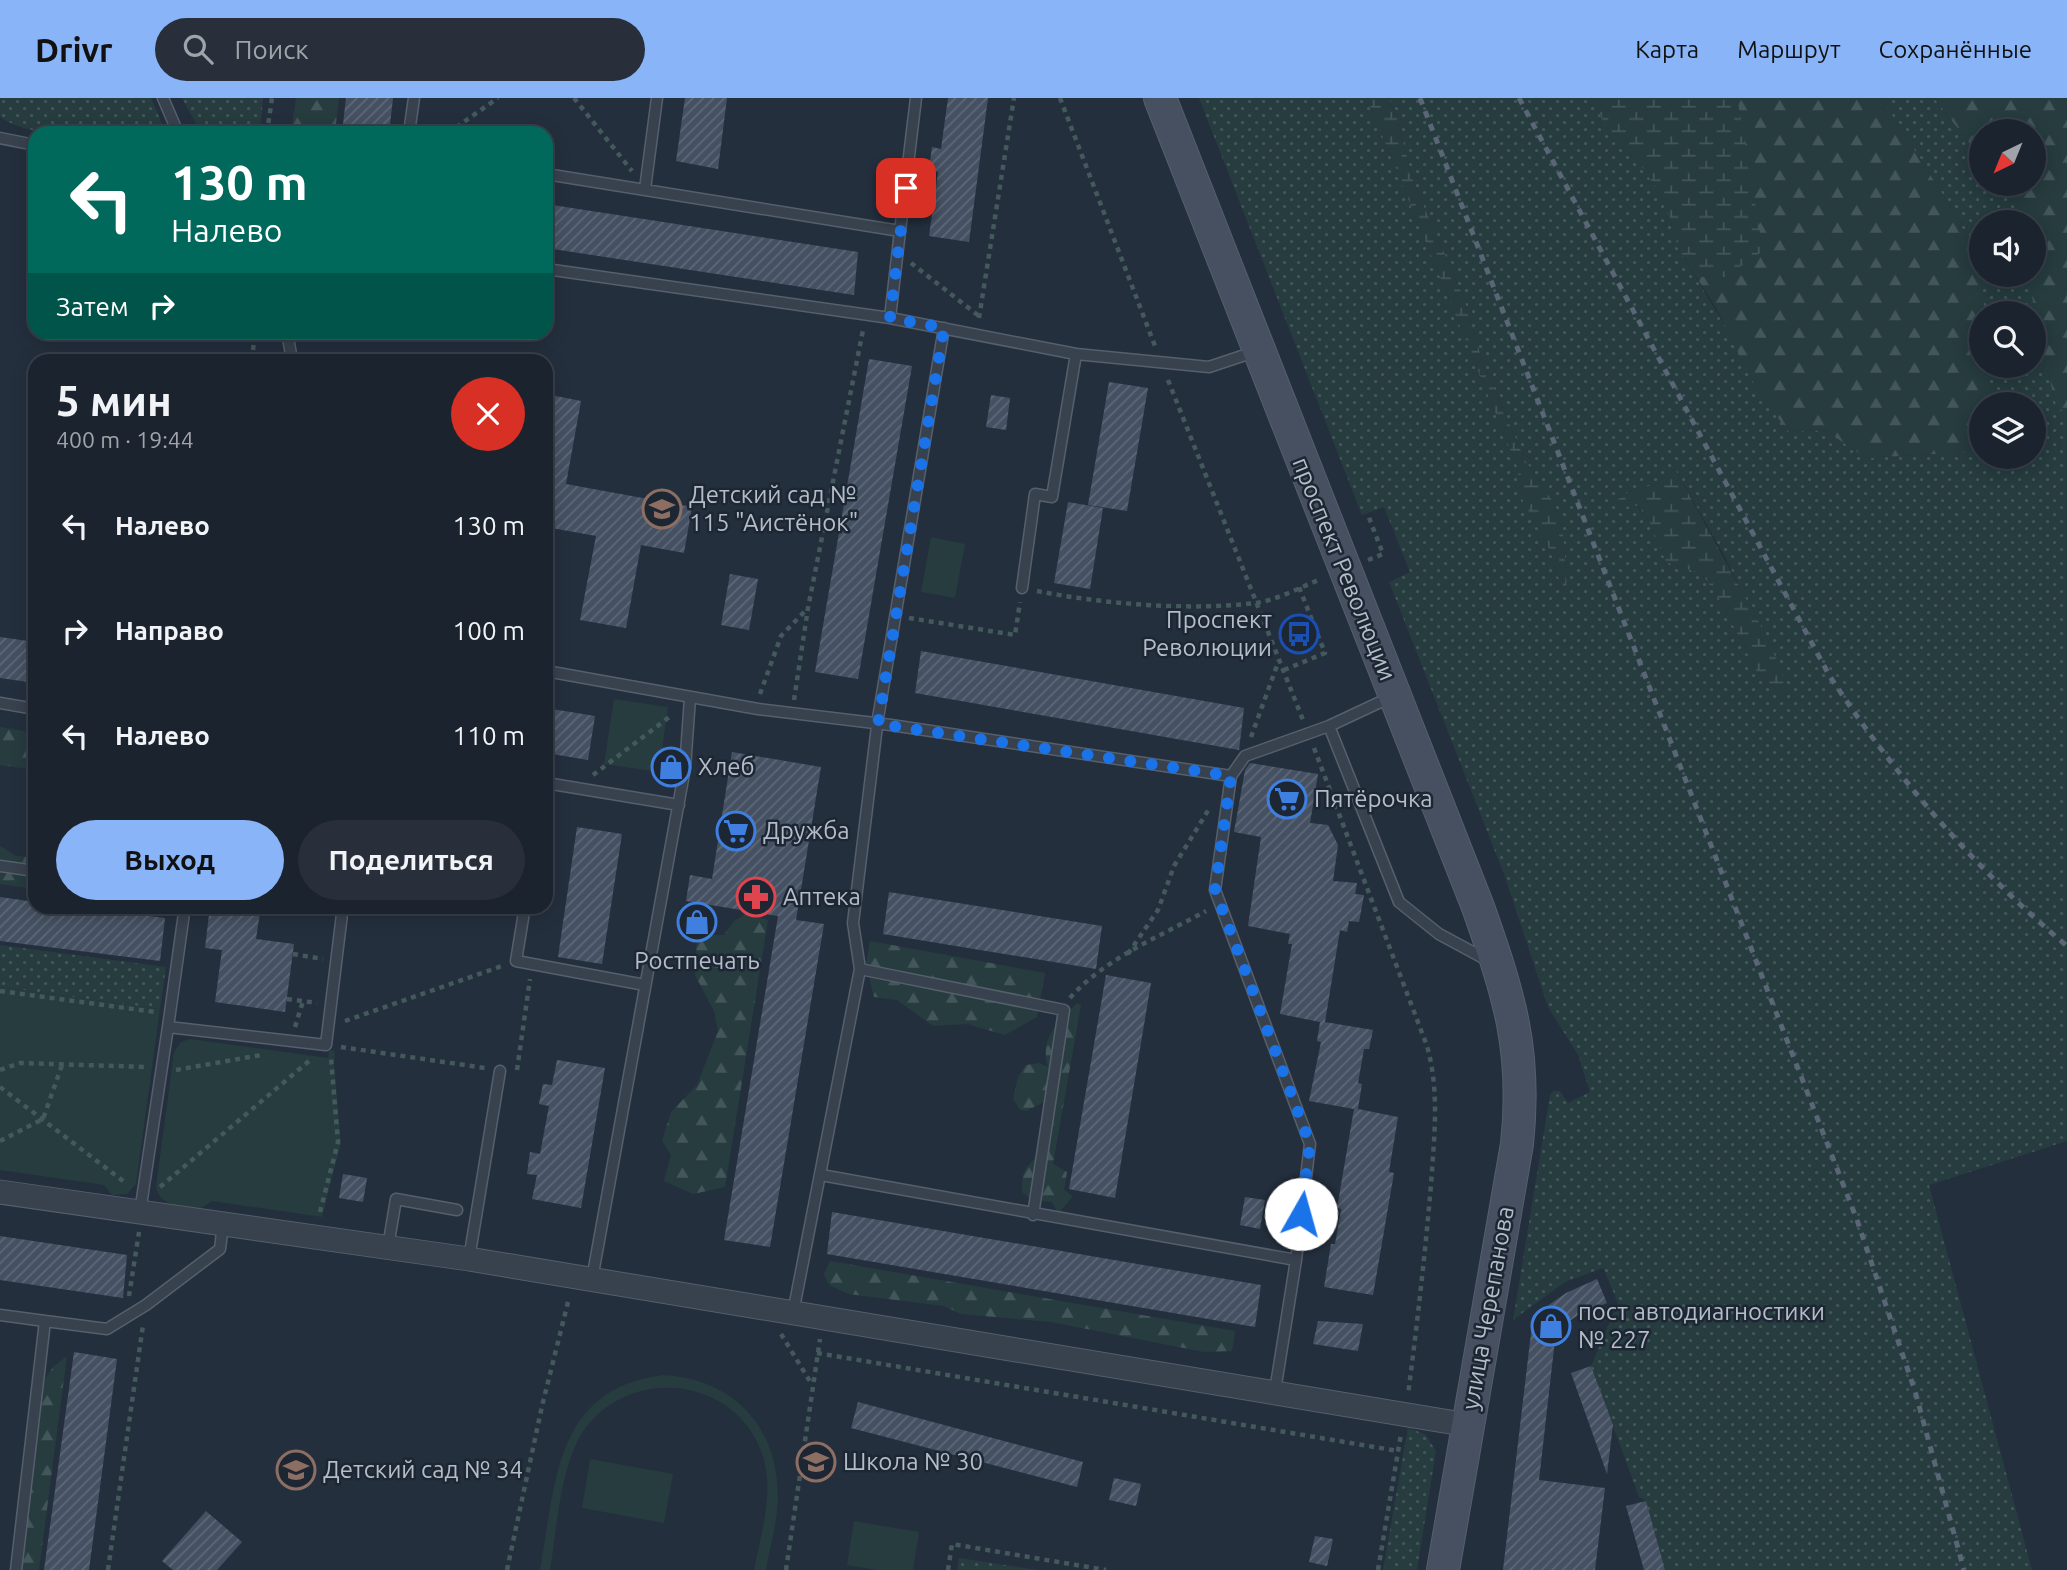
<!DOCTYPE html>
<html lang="ru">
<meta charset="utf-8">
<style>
:root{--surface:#1b232e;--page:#282f3a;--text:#f1f3f6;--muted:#a0a4aa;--line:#39404a;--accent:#8ab4f8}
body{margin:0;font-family:Ubuntu,sans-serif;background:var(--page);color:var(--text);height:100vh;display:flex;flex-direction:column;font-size:26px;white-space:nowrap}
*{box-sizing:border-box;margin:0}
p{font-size:23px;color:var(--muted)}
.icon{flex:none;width:38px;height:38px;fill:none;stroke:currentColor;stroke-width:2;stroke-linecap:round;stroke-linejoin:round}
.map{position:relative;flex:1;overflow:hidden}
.drawer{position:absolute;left:28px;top:256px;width:525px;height:560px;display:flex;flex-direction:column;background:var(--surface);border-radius:21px;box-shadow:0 4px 18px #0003,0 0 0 2px var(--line)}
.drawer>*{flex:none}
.banner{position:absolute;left:28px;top:28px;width:525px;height:214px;border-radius:21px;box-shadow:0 4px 18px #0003,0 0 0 2px var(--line);background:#00695c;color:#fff;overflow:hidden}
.needle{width:46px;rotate:223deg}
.controls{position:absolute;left:1969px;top:21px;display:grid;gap:14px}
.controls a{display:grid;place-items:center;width:77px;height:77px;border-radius:50%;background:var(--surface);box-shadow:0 4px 18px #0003,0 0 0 2px var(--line);font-size:35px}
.pin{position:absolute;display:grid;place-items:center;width:60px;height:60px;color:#fff;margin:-30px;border-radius:14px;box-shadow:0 4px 10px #0006}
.me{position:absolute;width:77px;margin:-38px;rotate:7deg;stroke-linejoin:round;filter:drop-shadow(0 0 5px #0008)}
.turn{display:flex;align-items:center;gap:24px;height:147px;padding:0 28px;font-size:32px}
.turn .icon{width:91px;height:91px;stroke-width:2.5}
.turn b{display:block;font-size:49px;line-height:60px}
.then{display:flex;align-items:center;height:66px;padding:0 28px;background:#0003;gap:14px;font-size:26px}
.round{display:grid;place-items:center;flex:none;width:74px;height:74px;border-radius:37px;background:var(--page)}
.headline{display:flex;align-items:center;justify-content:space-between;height:119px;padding:0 28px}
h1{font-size:42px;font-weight:700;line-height:52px}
.cta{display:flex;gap:14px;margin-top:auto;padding:14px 28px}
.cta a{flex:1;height:80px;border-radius:42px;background:var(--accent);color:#111;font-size:28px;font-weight:700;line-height:80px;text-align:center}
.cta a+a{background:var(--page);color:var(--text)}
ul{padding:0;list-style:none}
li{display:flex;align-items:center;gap:21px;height:105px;padding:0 28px}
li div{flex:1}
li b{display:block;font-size:26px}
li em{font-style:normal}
header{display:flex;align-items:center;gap:42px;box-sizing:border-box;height:98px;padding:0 35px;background:var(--accent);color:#111}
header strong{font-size:33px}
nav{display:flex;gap:38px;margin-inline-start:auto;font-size:24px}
.search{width:490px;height:63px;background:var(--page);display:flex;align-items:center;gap:18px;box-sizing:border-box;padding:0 24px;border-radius:38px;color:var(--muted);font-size:26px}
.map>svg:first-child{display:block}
</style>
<header>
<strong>Drivr</strong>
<div class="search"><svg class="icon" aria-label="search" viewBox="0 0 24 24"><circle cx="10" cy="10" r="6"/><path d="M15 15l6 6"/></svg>Поиск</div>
<nav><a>Карта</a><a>Маршрут</a><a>Сохранённые</a></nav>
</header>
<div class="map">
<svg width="2067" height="1472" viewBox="0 0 2067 1472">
<defs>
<pattern id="grass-dots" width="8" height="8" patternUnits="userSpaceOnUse" patternTransform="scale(1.75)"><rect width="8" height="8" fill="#263c3f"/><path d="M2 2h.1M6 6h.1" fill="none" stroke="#435659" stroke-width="1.8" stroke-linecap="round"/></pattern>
<pattern id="forest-firs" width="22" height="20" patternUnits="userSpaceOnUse" patternTransform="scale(1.75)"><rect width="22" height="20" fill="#263c3f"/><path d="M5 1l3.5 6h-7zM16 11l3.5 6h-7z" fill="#435659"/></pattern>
<pattern id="wetland-marsh" width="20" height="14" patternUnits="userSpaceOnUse" patternTransform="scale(1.75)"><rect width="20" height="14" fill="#263c3f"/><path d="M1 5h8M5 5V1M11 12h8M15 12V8" fill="none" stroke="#435659"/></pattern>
<pattern id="building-hatch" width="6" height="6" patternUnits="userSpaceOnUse" patternTransform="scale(1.75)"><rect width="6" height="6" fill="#455162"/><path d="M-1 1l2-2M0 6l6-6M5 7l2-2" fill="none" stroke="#5d6877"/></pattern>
</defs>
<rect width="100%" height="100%" fill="#242f3e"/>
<path fill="url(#grass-dots)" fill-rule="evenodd" d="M0,0H151L166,35C119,35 39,46 0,19Z
M182,0H263L260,35H201Z
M1199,0H1367L1517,368L1523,403L1551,454L1558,479L1567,489L1563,435L1553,404L1525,362L1482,262L1463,198L1414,86L1397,21L1389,0H1592L1612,42L1636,61L1665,102L1678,150L1789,334L1825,332L1866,360L1968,354L1981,336V359H2034V306H1989V268H2034V215H1985L1981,177H2030L2035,225L2057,310L2067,314V1043L1929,1087L2032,1472H1665L1646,1403L1639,1399L1591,1268L1618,1205L1603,1170L1565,1184L1513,1222L1550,997L1553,993H1560L1568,1005L1590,994L1578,957L1548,909L1504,776L1389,484L1410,474L1384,409L1362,417ZM1675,371L1724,457L1748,506L1783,598L1757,574L1720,502L1702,476L1666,464L1650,425L1627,395L1656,386Z
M1881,0H1934L1981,60V86L2011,87L2022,124H1981V176L1959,122Z
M0,847L166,869L160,911L0,889Z
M1408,1329L1426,1337L1436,1353L1417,1472H1383Z
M959,1460L1038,1472H957Z"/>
<path fill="url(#forest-firs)" d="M296,0H339L335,35H291Z
M1592,0H1881L1959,122L1981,177L1985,215H1981V268H1989V306H1981V336L1968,354L1866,360L1825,332L1789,334L1759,296L1716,210L1678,150L1665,102L1636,61L1612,42Z
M1934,0H2067V314L2057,310L2035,225L2030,177H2034V124H2022L2009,86H2034V33H1981V60Z
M0,629L35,635V672L0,667Z
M0,748L16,758L35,759V791L0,786Z
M746,816L768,822L725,1089L693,1096L664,1083L671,1057L662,1043L671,1014L697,987L718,933L714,913L695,877L697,837H724L734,823Z
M870,843L1045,875L1037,919L1005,937L967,926L933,928L897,902L874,899L866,866Z
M1077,905L1081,907L1053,1066L1067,1074L1064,1092L1073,1098L1058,1116L1052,1104L1031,1102L1022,1094C1021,1063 1033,1071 1038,1052C1042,1035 1043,1025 1056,1011L1044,1004L1026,1013L1020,1012L1013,1001L1018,979L1026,967L1039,965L1048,969C1039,940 1058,924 1077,905Z
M830,1163L1235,1233L1232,1253L1204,1254L1051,1224L961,1216L944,1208L848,1196L829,1187L824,1176Z
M67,1258L39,1472H21L44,1282L53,1269Z"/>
<path fill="url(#wetland-marsh)" d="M1367,0H1389L1397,21L1414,86L1463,198L1482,262L1525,362L1553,404L1563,435L1567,491L1558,479L1551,454L1523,403L1517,368Z
M1592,0H1743L1738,4L1763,153L1725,179H1696L1678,150L1665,102L1636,61L1612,42Z
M1675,371L1769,543L1788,591L1783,598L1757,574L1720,502L1702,476L1666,464L1650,425L1638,408L1623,409L1616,403L1627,395L1656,386Z"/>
<path fill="#263c3f" d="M931,439L965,446L955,500L921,494Z
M614,601L668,609L659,674L604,666Z
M0,889L160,911L136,1086L127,1096L112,1097L104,1087L0,1072Z
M190,941L328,960L329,952L335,953L334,966L341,1045L322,1119L212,1103L201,1110C184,1108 160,1110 156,1089L174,954L181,944Z
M664,1277C741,1282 784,1338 777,1413C775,1433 769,1453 766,1472H754C761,1435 775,1393 762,1356C734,1274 619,1267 578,1342C559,1380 557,1431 550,1472H540C556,1385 554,1290 664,1277Z
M590,1361L673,1376L664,1425L582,1410Z
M854,1423L919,1434L913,1472H877L847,1467Z"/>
<path fill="url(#building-hatch)" d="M346,0H393L389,35H342Z
M685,0H727L718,71L676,63Z
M948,0H988L969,144L929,138L938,74L929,72L932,49L941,51Z
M546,106L858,154L854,197L546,150Z
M869,261L912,268L858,581L815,574Z
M1109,284L1148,290L1127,413L1088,407Z
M546,296L581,303L566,386L692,409L684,455L641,447L626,530L580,522L596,438L546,429Z
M991,297L1010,300L1006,332L986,329Z
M1068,404L1103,410L1090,491L1054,485Z
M730,476L758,481L749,532L721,527Z
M0,539L35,544V585L0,580Z
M921,553L1244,610L1239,652L915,595Z
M546,610L595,618L588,662L546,655Z
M732,654L821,669L796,822L824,826L770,1149L724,1142L778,818L686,803L690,777L712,781Z
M1250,665L1318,676L1310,725L1328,727L1338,747L1333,783L1357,785L1355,796L1364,797L1359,824L1349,823L1347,834L1340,832L1325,924L1373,932L1369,951H1364L1358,985L1362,986L1358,1011L1398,1019L1389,1074L1394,1075L1373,1197L1324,1189L1331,1146H1335L1341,1111L1337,1110L1354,1011L1309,1003L1321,944L1317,943L1320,924L1280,916L1292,846H1288L1290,836L1248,828L1261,739L1234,734L1245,672Z
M577,729L622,736L602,866L558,859Z
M889,794L1102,828L1096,871L883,836Z
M0,799L35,804V808H73L165,820L160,863L0,843Z
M210,808H261L256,841L294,846L285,914L215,904L222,852L205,850Z
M1106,877L1151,885L1115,1100L1069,1091Z
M557,962L605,970L581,1110L532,1101L537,1077L527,1076L530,1054L540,1056L549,1008L539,1006L543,986L552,987Z
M343,1076L367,1080L363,1104L339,1100Z
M1245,1099L1265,1102L1260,1131L1240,1127Z
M832,1114L1261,1187L1255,1229L827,1156Z
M0,1138L127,1157L123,1200L0,1182Z
M1597,1181L1607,1205L1578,1217L1556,1233L1539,1382L1605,1390L1595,1472H1503L1533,1218L1566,1195Z
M1318,1223L1363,1226L1358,1253L1313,1246Z
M74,1254L117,1261L89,1472H44Z
M1591,1268L1613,1327L1607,1376L1571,1275Z
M858,1304L1083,1364L1077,1389L851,1330Z
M1114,1380L1141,1386L1136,1408L1109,1402Z
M1646,1403L1665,1472H1644L1626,1408Z
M206,1413L242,1444L217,1472H173L162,1463Z
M1315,1438L1333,1441L1327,1468L1309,1464Z"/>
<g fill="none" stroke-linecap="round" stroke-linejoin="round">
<defs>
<path id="service" d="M163,0L178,35
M409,35L414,0
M0,40L35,47
M546,76L900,133L890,220
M645,91L657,0
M900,133L916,0
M546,171L890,220L1076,256L1209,269L1257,253
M287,234L292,262
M1022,490L1035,396L1052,399L1076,256
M546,573L758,611L891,627L1231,678L1245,658L1329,628L1391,599
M0,605L35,611
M1329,628L1399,804L1439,836L1489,863
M1231,678L1215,792L1310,1046L1296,1162
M546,685L679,707
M0,768L35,773
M185,808L168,929L326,947L343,808
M525,808L516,863L645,887
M860,871L1064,912L1033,1117
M821,1077L1296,1162L1275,1293
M140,1114L168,929
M388,1149L396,1101L457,1112
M469,1161L500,973
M592,1181L685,670L690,600
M793,1215L860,871L853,825L878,620L944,230
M0,1217L45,1223
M16,1472L45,1223L107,1231L146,1207L220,1151L223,1126"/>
<path id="minor" d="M0,1094L469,1161L1468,1327"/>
<path id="secondary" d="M1160,0L1478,809C1509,897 1527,952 1517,1046L1443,1472"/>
</defs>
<use href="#service" stroke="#565f6c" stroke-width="13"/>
<use href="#minor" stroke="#565f6c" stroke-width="25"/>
<use href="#secondary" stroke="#565f6c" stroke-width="34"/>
<path stroke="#44595c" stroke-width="4.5" stroke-dasharray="5 5" stroke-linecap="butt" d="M574,0L632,73
M1060,0L1155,248
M267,35L272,0
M448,35L498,0
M911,165L979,218
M979,220L1014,0
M252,262L255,234
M1168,282L1303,622
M1368,462L1383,456L1368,417
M1037,493C1104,506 1188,513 1256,505C1277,502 1301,489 1321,481
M909,520L1015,537L1020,504
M1284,572L1325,555L1299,489
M760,596L781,538L807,511
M794,602L808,510L863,232
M1251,639L1279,562
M1314,650L1427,948C1440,994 1434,1040 1431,1087C1425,1157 1417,1227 1408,1297
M593,677L672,617
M293,856L323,861
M1128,856L1158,812L1174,768L1209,711
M0,893L155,914
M1070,900C1105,860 1161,838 1206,813
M287,901L317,905
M345,923L502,868
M295,929L303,903
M341,949L485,970
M0,972L20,965L147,969
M176,972L261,957
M517,972L530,881
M0,989L127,1086
M0,1043L43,1021L62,967
M160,1089L309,963
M320,1114L338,1044L331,960
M129,1198L139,1134
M781,1236L811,1285
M817,1255L1398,1353
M108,1472L143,1227
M507,1472L542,1308L569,1200
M786,1472L820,1241
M948,1472L952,1446L1106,1472
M1378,1472L1401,1336"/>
<use href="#service" stroke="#38414e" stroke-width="10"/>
<use href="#minor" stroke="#38414e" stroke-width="23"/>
<use href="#secondary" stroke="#465061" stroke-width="32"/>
<path stroke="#5a6575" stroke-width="5" stroke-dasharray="7 7" stroke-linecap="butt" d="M1420,0L1857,1122L1915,1293L1964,1472
M1519,0L1829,577C1896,679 1973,769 2067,848"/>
</g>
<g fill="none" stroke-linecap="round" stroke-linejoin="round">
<path stroke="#1a73e8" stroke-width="12" stroke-dasharray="0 21.6" d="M906,90L890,220L944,230L878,626L1231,678L1215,792L1310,1046L1301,1116"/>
</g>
<defs>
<symbol id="school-ring" viewBox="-11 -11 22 22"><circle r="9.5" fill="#1d2633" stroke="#8d6e63" stroke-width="1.5"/><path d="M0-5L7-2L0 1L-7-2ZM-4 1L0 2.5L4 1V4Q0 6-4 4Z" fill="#8d6e63"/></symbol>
<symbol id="bus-ring" viewBox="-11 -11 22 22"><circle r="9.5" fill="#1d2633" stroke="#1a4fb4" stroke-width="1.5"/><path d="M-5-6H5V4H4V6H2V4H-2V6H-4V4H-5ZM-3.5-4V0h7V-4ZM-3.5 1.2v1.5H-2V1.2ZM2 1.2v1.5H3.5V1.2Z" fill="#1a4fb4"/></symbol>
<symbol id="shop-ring" viewBox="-11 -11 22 22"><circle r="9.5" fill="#1d2633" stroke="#3f7fe0" stroke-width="1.5"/><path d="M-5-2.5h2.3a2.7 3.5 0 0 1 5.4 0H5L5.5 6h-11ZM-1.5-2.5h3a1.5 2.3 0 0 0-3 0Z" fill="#3f7fe0"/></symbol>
<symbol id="supermarket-ring" viewBox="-11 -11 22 22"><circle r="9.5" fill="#1d2633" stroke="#3f7fe0" stroke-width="1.5"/><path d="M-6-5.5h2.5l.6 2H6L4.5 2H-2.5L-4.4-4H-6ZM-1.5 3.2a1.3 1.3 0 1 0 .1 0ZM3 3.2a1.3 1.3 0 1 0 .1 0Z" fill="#3f7fe0"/></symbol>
<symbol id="pharmacy-ring" viewBox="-11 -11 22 22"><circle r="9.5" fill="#1d2633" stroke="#e0444e" stroke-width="1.5"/><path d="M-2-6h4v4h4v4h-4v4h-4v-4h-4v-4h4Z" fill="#e0444e"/></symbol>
</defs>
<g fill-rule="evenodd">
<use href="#school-ring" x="640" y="389" width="44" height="44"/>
<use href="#bus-ring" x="1277" y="514" width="44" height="44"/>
<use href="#shop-ring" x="649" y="647" width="44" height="44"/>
<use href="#supermarket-ring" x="1265" y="679" width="44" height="44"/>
<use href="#supermarket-ring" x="714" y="711" width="44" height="44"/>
<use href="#pharmacy-ring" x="734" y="777" width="44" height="44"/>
<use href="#shop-ring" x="675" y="802" width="44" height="44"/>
<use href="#shop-ring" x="1529" y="1206" width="44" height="44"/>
<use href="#school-ring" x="794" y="1342" width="44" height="44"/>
<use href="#school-ring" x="274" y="1350" width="44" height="44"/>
</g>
<g text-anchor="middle" stroke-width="5" stroke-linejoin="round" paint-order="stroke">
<g font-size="24" fill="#b4bcc9" stroke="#1d2633" text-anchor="start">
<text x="689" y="405">Детский сад №<tspan x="689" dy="28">115 "Аистёнок"</tspan></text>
<text x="1272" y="530" text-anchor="end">Проспект<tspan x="1272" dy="28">Революции</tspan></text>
<text x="698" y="677">Хлеб</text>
<text x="1314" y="709">Пятёрочка</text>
<text x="763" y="741">Дружба</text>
<text x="783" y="807">Аптека</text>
<text x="697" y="871" text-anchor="middle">Ростпечать</text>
<text x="1578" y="1222">пост автодиагностики<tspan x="1578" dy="28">№ 227</tspan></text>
<text x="843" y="1372">Школа № 30</text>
<text x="323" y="1380">Детский сад № 34</text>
</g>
<g font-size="24" fill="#b4bcc9" stroke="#1d2633">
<text transform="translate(1344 471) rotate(68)" y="8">проспект Революции</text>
<text transform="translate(1488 1210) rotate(-80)" y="8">улица Черепанова</text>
</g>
</g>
</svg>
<div class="controls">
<a><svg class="needle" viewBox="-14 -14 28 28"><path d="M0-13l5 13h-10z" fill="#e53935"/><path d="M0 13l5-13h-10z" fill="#a0a4aa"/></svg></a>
<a><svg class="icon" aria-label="sound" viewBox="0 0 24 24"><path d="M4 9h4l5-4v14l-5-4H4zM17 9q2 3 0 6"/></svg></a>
<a><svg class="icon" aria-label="search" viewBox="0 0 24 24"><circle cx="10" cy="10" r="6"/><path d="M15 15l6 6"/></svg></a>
<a><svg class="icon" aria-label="layers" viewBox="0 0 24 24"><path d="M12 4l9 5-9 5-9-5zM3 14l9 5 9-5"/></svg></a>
</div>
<div class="pin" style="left:906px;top:90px;background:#d93025"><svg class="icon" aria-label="arrive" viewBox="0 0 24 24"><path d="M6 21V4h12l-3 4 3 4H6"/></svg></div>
<svg class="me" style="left:1301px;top:1116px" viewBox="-20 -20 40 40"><circle r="19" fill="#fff"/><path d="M0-13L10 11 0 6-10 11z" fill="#1a73e8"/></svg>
<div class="banner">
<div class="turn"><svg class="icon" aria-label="left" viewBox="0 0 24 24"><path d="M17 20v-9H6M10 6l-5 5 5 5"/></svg><div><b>130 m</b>Налево</div></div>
<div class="then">Затем<svg class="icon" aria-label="right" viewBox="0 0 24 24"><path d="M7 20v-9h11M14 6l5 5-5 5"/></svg></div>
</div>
<section class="drawer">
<div class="headline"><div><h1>5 мин</h1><p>400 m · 19:44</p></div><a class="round" style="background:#d93025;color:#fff"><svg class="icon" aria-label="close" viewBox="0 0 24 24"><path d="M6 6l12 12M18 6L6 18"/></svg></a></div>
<ul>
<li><svg class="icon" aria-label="left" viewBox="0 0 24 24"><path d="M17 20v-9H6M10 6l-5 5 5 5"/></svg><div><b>Налево</b></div><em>130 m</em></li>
<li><svg class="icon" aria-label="right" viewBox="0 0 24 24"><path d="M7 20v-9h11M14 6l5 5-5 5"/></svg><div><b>Направо</b></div><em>100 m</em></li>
<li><svg class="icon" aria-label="left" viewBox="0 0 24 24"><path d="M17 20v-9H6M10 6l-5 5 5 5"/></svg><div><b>Налево</b></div><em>110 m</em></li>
</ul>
<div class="cta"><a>Выход</a><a>Поделиться</a></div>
</section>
</div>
